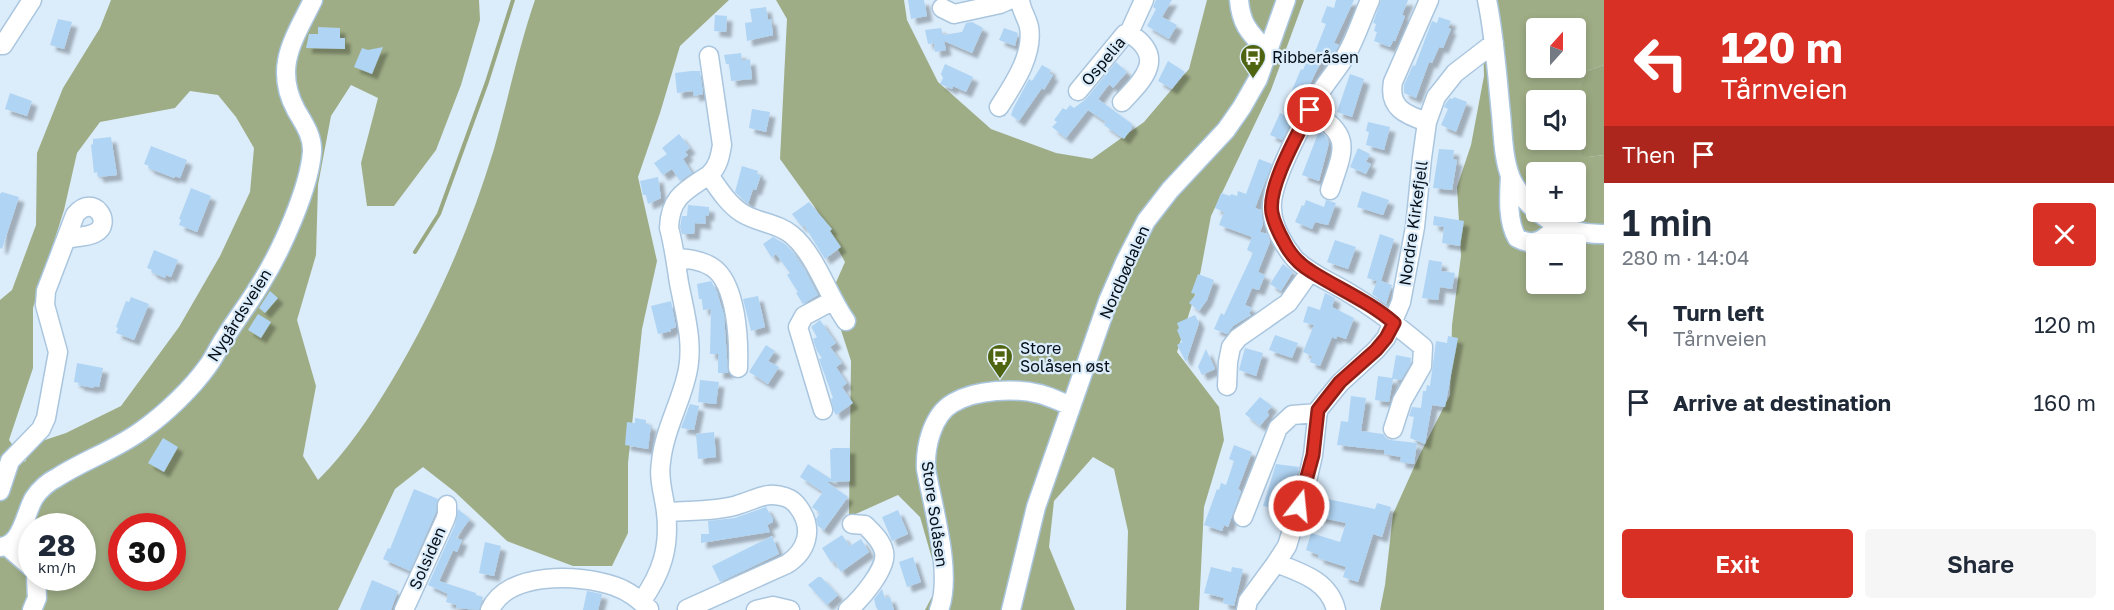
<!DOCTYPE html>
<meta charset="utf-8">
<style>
:root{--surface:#fff;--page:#f6f6f7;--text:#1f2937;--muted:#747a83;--accent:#d93025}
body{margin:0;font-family:"Golos Text",sans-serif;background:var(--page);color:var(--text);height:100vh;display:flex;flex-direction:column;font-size:22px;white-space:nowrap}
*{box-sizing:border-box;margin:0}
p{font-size:20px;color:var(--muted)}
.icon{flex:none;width:33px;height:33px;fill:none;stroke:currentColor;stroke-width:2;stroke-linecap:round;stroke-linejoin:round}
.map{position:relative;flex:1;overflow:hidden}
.sheet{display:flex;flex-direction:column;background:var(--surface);width:510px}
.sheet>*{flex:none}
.hud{background:#d93025;color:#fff;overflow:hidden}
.needle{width:39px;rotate:21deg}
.controls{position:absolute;left:1526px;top:18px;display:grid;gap:12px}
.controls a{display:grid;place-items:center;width:60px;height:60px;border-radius:6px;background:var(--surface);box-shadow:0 3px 9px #0003;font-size:30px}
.speed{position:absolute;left:18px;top:513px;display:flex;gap:12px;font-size:30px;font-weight:700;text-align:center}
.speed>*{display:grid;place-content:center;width:78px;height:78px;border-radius:50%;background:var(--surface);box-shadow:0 3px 9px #0003;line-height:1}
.speed small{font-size:15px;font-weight:400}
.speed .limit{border:9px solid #d22;background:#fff;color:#111}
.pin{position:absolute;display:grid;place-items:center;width:51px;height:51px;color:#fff;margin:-26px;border:3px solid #fff;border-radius:50%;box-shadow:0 2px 6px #0007}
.me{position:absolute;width:66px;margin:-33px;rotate:16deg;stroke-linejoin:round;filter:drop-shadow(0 0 4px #0008)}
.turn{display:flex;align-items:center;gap:21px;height:126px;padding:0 18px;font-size:27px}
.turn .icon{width:78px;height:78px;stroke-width:2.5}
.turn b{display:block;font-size:42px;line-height:51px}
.then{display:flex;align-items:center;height:57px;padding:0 18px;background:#0003;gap:12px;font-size:22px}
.round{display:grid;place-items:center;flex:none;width:63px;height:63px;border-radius:6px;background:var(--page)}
.head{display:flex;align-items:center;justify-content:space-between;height:102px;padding:0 18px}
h1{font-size:36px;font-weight:600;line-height:45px}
.button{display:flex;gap:12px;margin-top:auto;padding:12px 18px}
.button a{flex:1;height:69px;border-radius:6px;background:var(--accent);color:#fff;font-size:24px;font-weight:600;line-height:69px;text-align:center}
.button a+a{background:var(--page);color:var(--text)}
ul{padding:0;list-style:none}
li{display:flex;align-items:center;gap:18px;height:78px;padding:0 18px}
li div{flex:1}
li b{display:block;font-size:22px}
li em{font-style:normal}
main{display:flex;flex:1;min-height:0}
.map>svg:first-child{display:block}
</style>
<main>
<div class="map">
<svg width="1604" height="610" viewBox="0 0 1604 610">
<defs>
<filter id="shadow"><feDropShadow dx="5.5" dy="5.5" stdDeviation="1.5" flood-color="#0004"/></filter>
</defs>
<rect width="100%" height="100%" fill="#dbecfb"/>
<path fill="#9fad86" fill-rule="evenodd" d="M111,0H479L480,20L461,85L436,150L394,206H367L361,163L378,98L351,85L331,116L318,185L316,255L297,320L316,386L303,456L318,480C347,451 370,417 391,382C435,309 469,231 494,149C508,100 518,49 535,0H729L680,46L660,113L638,177L657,261L642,329L628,463V533L612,566H573L507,541L455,492L423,467L395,489L338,610H0V300L12,290L36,225L37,153L63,88L100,28ZM190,91L218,95L236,117L254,148L250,192L220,256L179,327L121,406L66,433L33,444L25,462L9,440L33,368V308L64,210L77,153L100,122L175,108ZM32,526H82V578H32ZM122,526H172V578H122Z
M776,0H904L907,20L938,82L991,129L1056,153L1092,159L1144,122L1189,69L1207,0H1304L1271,90L1211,216L1198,285L1177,352L1219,407L1224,440L1204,507L1199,610H1126L1128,531L1114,469L1093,457L1054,501L1049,547L1075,610H925L939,583L920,517L898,495L849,517L851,361L830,296L845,262L816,209L780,159L787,19Z
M1479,0H1604V65L1587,71L1588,157L1604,155V610H1380L1385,585L1393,514L1420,454L1450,395L1452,325L1461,256L1457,187L1471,145L1484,76L1482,7ZM1536,28H1575V68H1536ZM1536,100H1575V140H1536ZM1536,172H1575V212H1536ZM1536,244H1575V284H1536Z"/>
<path fill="#9aa881" d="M1604,65V155L1588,157L1582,155L1575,126L1580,89L1587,71Z"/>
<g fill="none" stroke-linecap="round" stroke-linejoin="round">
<path stroke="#9aa881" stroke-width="4" d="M415,252L439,214L487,82L513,0"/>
</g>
<path fill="#b0d4f3" filter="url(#shadow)" d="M908,0H924L927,16L911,19Z
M1156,0H1172L1162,17L1177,25L1169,39L1147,26L1156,9L1153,7Z
M1336,0H1354L1334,43L1339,45L1338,47L1334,54L1326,51L1302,101L1290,95L1301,69L1303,70L1307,60L1311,62L1326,24L1321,22L1327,6L1334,8Z
M1381,0H1408L1402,15L1405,16L1395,41H1393L1390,47L1374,41L1377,32L1374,31L1376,24L1373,23Z
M766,7L768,20L771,19L773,35L747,41L745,23L752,22L750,9Z
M715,15L727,16L726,32L714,31Z
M1439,17L1451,21L1448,28L1451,29L1443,48L1439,47L1432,63L1429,62L1416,98L1404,93V85L1413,65L1415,66L1432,21L1437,23Z
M58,19L72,22L64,49L50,45Z
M972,22L983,28L972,53L944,41L946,50L935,52L934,43L928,44L925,30L941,28L943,35L962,32L966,23Z
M318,27L340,28V38H345V49L306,48L309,34H318Z
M1004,28L1018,33L1015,46L999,40Z
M383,47L372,74L354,67L362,48L368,50Z
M741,53L742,61L750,59L752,79L731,81L729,64H726L724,55Z
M1168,61L1185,72L1172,89L1158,81Z
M1116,62L1127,72L1113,88L1109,84L1098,99L1132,124V128L1124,139L1104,125L1106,122L1088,110L1066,138L1052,127L1057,122L1054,120L1063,108L1066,110L1070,105L1074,108L1086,99Z
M945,64L973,77L966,92L953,86L952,89L940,84L943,78L941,74Z
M1042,65L1051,70L1049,73L1053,75L1044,90L1042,88L1019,121L1011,115L1013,109L1029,79L1032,81Z
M691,71H700L703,94L694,96L693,91L677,93L675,73Z
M1350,74L1364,79L1352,117L1337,112Z
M10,93L32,101L27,116L5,109Z
M1454,97L1467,102L1456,132L1441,125L1448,109L1444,107L1446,103L1450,98L1453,99Z
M752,109L770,112L766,132L749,128Z
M1280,113L1293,119L1282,140L1270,135Z
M1368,122L1390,127L1384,150L1366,145L1369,132L1366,131Z
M1319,131L1325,135L1329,143L1319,181L1302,175Z
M679,134L690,148L685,152L688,155L683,159L692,173L680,181L672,169L663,175L654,163L667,154L662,148Z
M111,137L117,175L98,177L97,172L94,173L91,145L93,144V139Z
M151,146L187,160L180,178L175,176L174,178L148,168L149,166L144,164Z
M1358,148L1370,154L1366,162L1371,164L1366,174L1350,167Z
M1439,149L1454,150L1453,159L1457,160L1452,190L1433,188Z
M1259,159L1272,164L1255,208L1261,210L1263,224L1260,232L1267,234L1270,242L1258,272L1265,275L1259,290L1252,288L1245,305L1252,308L1249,313L1251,315L1233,326L1227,334L1214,329L1221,313L1224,315L1253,253L1247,250L1252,237L1219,225L1224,212L1215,208L1221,193L1230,196L1231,194L1237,196L1238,191L1246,194Z
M742,166L758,171L757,174L761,175L756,190L753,189L748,204L735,192Z
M658,177L661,198L648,204L646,195H643L640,181Z
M191,188L211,196L197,232L179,225L181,220L179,219Z
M1362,191L1389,200L1383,215L1357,207Z
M2,192L19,197L2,249L0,248V194Z
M1306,200L1324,207L1326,200L1336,203L1328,225L1315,222L1312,229L1295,222L1302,205L1304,206Z
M809,202L832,229L830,231L841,247L825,259L804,225L802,227L792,214Z
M688,205L709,207V215L705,216L706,224L695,223L694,234H682L680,227L682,216H687Z
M1434,216L1464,221L1460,246L1442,243L1444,227L1433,225Z
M1380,234L1394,239L1381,281L1392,285L1386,304L1372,294L1377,281L1367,278Z
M773,237L785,244L792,251L805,270L818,295L803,304L796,293L798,292L787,275L790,273L776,254L772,258L763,244Z
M1335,240L1356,247L1348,269L1327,262Z
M154,250L178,260L171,277L166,275L165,278L151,272L152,270L147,268Z
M1429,260L1442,262L1441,271L1455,273L1452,289L1440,287L1438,300L1422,298Z
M1283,264L1293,272L1281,291L1270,284Z
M1198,274L1214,280L1207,300L1199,311L1189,303L1196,294L1191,293Z
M711,281L717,292L724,315L728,373H718V354H710L711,309L703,310L702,299H699L697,284Z
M270,291L278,298L265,313L259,308Z
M1325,293L1335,298L1332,307L1354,318L1346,339L1337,336L1336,339L1332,337L1320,366L1310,362L1312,356L1303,352L1314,325L1303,322L1308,306L1320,310Z
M758,296L765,327L751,331L743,299Z
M131,297L149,304L134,340L116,333L118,328L116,327L126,301L129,302Z
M671,301L676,327L671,329V331L658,334L651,306Z
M258,314L271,322L261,338L248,330Z
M1195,315L1199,323L1186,362L1177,345L1182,342L1177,330L1179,328L1177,323Z
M820,320L836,343L830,347L842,363L836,367L847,383L842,387L853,403L836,415L834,412L831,399L833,398L819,359L822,358L817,351L813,339L817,337L811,327Z
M1275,335L1298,343L1292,358L1269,350Z
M1448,336L1458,338L1445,407L1432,405L1425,444L1410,438L1414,417L1409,416L1412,407L1421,408L1423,391H1426L1427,385L1430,386L1436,341L1447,343Z
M766,345L775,351L768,361L779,367L768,384L749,372Z
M1245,348L1263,353L1256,376L1239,370Z
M1206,349L1215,369L1202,375L1198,367Z
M1396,355L1411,358L1410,365L1401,380L1393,379L1389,402L1375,400L1378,376L1392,378Z
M77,363L103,368L99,387L94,386V388L78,385L79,383L74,382Z
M700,380L719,382L716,404L698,402Z
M1351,396L1366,398L1361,431L1383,434L1387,439L1390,440L1417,443L1414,464L1400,462L1401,457L1384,454V450L1337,445L1341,421L1348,422Z
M1260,397L1272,406L1267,412L1269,415L1260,426L1245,414Z
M690,404L699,406L694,430L681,428Z
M635,418L646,420V424L651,425L648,449L625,445L627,422L635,423Z
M714,432L716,457L698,459L696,434Z
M163,438L178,447L164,472L148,463Z
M1234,445L1252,452L1238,489L1241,491L1228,527L1224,525L1222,531L1204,525L1217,489L1219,490L1221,483L1226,485L1234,461L1229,459Z
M833,448H850V481L827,482L848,497L824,530L818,526L816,519L820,513L812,507L823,492L800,477L808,464L831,479L830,450Z
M1276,464L1299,467L1296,478L1292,477L1287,490L1282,510L1263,506Z
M414,489L438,499L436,512L410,571L383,559L388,548L390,549Z
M1315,494L1318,495V497L1375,509L1377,503L1391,507L1382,537L1373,534L1358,582L1343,577L1346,567L1318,558L1319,555L1306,550L1311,533L1340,542L1346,523L1309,515Z
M766,507L773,519V522L767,525L770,532L701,543V534H709L708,521L735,518Z
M458,509L470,519L456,538L462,540L457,552L453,550L439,581L476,593V595L483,597L479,610L456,608L457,605L446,602L448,594L428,585L455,525Z
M898,510L908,534L892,541L882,517Z
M842,535L850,546L861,539L869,552L841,572L834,561L831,562L822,548Z
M772,536L779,554L720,582L712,566Z
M485,542L501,546L494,576L479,573Z
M913,557L921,582L907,587L899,562Z
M1211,567L1231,572L1232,567L1243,569L1234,606L1223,603L1224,598L1204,593Z
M818,577H821L838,595L827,605L808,585Z
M372,580L398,591L391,610H360Z
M882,589L885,598L890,597L894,610H878L876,607L874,599Z
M587,591L602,594L598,610H583Z"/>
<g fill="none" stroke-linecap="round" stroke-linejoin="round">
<defs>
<path id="minor" d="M1239,0C1241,24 1249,32 1265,49L1269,50
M1370,0C1362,18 1356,38 1346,55C1338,69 1326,82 1318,96C1304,121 1269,183 1272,210C1273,227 1284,246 1295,259C1310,274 1331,282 1349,293C1376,309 1399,327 1423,347L1422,366L1402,401L1393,429
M1487,0C1495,38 1497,76 1501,114C1503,134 1503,159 1511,178C1528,214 1564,235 1604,234
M942,8L954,14L1000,4L1009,0
M0,45H3L32,0
M1078,91L1125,34L1129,33L1144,0
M1122,102C1145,78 1166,57 1129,33
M999,107C1013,85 1034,55 1029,27C1027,18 1021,10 1020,0
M1310,110C1353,136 1344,148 1330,190
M1427,122C1406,115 1388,108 1393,82L1429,0
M709,175C718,167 720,157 722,145L709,56
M1510,176C1509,195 1507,221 1517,238C1535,248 1545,239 1558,225
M676,258C689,259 701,260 712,267C737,283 739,341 738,368
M1227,386L1228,362L1231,347L1238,338L1288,303L1310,272
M823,410L798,327L804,316L832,301
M0,491L10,461L41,429L46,418L58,352L45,305L46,291L75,215C94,192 114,224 95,233C87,237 75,237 66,239
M666,512C683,511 700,511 717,509C725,508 733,507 740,504C757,499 767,491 785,497C791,499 796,503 799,508C814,529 807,551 787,564L687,609
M1243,517L1278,428L1292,415L1318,413
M7,546L32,568
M0,547C22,546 25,513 34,498C40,489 48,482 58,477C86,459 118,449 145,428C166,413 192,388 207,367C214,358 219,346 226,336C237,318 250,302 261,283C281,251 309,189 312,152C313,136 304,124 296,110C273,67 294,39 313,0
M641,602C662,573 670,547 666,512C664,495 658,479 661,462C664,432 679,406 686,378C695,346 685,314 679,283C676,264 674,246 669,228C670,197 685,191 709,175C718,188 728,204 742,213C758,223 778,223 792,235C816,255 828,296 846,321
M32,610L37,598L36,578
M404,610L445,520L447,514V505
M490,610C507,571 580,574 614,586C629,591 638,599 649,609
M756,610L773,606L790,610
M848,610C860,600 888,568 884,552C882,541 872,532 865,525L852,524
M939,610C953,574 933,508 926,469C925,447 932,415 953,403C976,389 1016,388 1040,394C1051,397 1061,402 1071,406
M1011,610L1036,507L1108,301L1125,262L1146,221L1170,190L1226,130L1242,107L1258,79L1286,0
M1246,610L1248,601L1276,563
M1336,610C1329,581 1302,573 1276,563L1287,546L1306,486L1313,455L1318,410L1340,383L1376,350L1386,338L1401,302L1415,227L1422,158L1427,122L1436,97L1455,73L1494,43"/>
</defs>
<use href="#minor" stroke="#aac6de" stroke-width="21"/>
<use href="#minor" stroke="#fff" stroke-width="18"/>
</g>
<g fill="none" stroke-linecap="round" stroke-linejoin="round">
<defs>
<path id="route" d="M1299,506L1313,455L1318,410L1340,382L1376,350L1386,338L1394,323C1370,302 1339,289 1312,272C1300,265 1290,254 1284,242C1279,233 1274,223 1272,213C1267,187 1298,134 1310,110"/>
</defs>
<use href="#route" stroke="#8d1f18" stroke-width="15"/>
<use href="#route" stroke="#d93025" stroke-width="10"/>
</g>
<defs>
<symbol id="bus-pin" viewBox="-11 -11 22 30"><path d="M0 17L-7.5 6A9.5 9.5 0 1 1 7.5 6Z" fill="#4e6411" stroke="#dbecfb"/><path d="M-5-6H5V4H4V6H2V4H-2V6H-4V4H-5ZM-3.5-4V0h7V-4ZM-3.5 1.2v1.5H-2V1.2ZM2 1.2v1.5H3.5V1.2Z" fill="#fff"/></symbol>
</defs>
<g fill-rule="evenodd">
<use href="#bus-pin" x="1238" y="42" width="30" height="40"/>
<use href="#bus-pin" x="985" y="342" width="30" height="40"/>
</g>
<g text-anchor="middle" stroke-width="4.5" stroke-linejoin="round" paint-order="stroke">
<g font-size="16" fill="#050e16" stroke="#dbecfb" text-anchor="start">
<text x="1272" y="63">Ribberåsen</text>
<text x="1020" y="354">Store<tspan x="1020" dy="18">Solåsen øst</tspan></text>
</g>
<g font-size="16" fill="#050e16" stroke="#dbecfb">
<text transform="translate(1103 61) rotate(-50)" y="6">Ospelia</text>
<text transform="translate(1413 223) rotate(-82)" y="6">Nordre Kirkefjell</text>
<text transform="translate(1124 272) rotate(-66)" y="6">Nordbødalen</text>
<text transform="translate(239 315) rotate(-58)" y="6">Nygårdsveien</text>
<text transform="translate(935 514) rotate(82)" y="6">Store Solåsen</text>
<text transform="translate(427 558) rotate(-66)" y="6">Solsiden</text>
</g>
</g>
</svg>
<div class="controls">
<a><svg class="needle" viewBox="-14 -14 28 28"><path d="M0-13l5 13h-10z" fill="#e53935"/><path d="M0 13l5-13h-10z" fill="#747a83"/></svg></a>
<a><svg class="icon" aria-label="sound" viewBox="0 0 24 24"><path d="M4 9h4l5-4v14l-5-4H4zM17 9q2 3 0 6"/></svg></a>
<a>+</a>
<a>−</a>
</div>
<div class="speed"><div>28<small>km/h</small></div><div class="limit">30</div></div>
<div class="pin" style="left:1310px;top:110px;background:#d93025"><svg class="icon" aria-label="arrive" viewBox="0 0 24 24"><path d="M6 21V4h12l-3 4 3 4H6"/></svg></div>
<svg class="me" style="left:1299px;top:506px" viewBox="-20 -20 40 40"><circle r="17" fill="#d93025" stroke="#fff" stroke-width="3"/><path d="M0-11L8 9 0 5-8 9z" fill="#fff"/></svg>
</div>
<section class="sheet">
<div class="hud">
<div class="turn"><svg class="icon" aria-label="left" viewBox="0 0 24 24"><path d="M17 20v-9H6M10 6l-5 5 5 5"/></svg><div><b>120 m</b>Tårnveien</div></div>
<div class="then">Then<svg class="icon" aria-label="arrive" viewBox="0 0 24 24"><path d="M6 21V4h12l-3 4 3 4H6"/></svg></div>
</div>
<div class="head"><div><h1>1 min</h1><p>280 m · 14:04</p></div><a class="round" style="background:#d93025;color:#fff"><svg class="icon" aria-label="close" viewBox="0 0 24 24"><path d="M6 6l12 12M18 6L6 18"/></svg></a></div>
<ul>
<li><svg class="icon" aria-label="left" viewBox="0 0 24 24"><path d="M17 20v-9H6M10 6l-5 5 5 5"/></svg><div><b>Turn left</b><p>Tårnveien</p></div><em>120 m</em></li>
<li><svg class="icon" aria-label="arrive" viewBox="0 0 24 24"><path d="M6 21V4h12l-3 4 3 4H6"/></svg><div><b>Arrive at destination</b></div><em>160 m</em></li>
</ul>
<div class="button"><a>Exit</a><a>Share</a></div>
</section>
</main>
